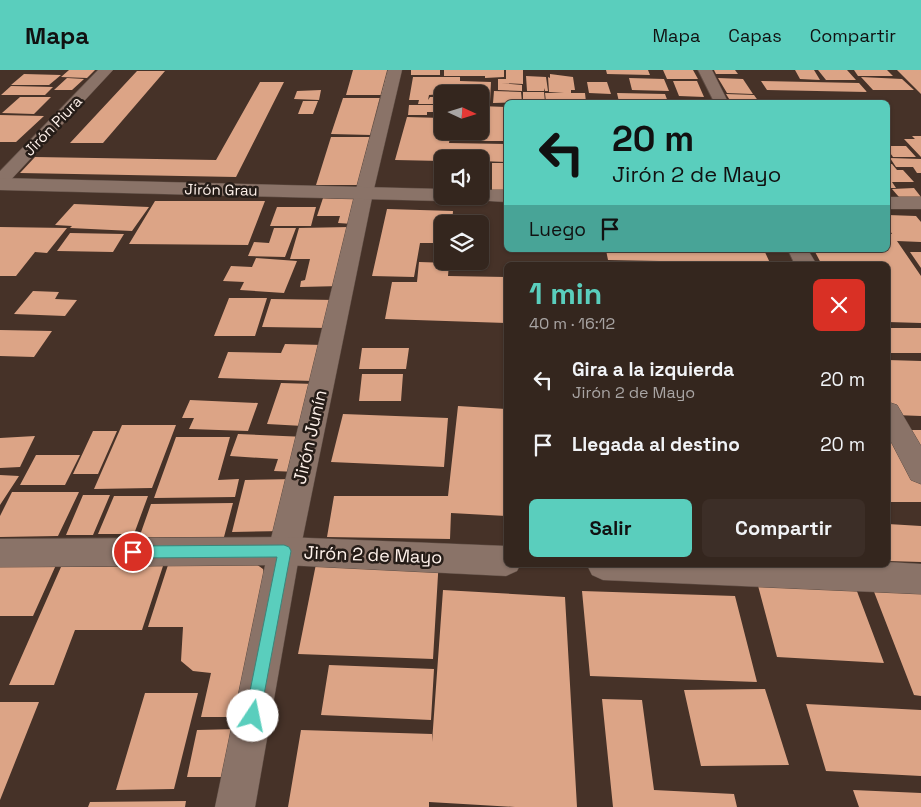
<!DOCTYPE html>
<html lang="es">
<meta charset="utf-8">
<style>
:root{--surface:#34261e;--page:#3c2e27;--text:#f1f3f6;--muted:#a9a5a4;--line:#4e433c;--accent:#5acebd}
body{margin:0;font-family:"Space Grotesk",sans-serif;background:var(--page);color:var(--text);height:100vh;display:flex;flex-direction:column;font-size:19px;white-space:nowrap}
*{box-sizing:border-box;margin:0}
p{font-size:16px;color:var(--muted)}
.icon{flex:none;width:28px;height:28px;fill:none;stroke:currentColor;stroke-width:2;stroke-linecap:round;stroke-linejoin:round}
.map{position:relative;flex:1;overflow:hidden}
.sheet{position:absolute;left:504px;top:192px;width:386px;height:305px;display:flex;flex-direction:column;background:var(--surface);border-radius:8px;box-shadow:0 1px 4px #0004,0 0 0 1px var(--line)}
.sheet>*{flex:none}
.hud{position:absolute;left:504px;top:30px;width:386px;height:152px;border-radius:8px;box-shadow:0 1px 4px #0004,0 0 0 1px var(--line);background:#5acebd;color:#111;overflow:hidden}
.needle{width:32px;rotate:94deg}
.controls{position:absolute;left:434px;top:15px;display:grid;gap:10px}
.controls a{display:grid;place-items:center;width:55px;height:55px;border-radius:8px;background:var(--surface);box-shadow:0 1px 4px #0004,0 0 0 1px var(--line);font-size:25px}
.pin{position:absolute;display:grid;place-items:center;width:42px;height:42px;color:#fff;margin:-21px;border:2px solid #fff;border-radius:50%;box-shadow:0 1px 5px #0007}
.me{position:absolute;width:55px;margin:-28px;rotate:11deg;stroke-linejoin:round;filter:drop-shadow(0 0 4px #0008)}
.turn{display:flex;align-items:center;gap:18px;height:105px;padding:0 25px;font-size:22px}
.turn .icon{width:65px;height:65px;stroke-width:2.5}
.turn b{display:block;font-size:35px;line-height:42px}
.then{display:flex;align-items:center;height:48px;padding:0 25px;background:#0003;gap:10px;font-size:19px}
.round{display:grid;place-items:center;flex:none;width:52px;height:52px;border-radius:8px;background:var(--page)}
.summary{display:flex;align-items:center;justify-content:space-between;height:85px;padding:0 25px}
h1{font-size:30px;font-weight:700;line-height:38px;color:var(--accent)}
.action{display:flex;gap:10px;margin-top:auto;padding:10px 25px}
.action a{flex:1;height:58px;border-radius:8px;background:var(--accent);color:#111;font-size:20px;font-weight:700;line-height:58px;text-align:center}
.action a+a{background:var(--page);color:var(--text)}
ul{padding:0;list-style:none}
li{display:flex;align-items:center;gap:15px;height:65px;padding:0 25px}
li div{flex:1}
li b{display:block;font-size:19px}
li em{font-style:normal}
header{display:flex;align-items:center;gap:30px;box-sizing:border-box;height:70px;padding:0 25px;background:var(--accent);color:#111}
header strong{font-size:24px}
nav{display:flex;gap:28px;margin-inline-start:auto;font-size:18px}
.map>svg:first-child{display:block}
</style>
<header>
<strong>Mapa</strong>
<nav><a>Mapa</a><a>Capas</a><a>Compartir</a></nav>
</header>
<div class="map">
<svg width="921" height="737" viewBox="0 0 921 737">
<rect width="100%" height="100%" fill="#463228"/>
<path fill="#dca486" d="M69,0H95L87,8L61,7Z
M353,0H388L383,25H346Z
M411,0H440V5H411Z
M444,0H504V7L485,8V6H444Z
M506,0H523V14L501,13L522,15V21L498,20V9H506Z
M606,0H648L650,5L607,4Z
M663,0H693L698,9H667Z
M714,0H735L738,4H716Z
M795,0H814L820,10L800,9Z
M818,0H847L856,10H826Z
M854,0H887L893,6H858Z
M897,0H921V24Z
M137,1H165L103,73H70Z
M24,4L61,5L49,15H11Z
M550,4L573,7L575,20H571V23H585L586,32H546L545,23H564L549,22L548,7L550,8Z
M526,6L546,7L548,21H545V18L544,21H527Z
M413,7H460V11L491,12L490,32H480V24H442L429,25L428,30L430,27H442V34H418L419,30H409Z
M861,7L902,9L914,20H873Z
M67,8L84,9L72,20H54Z
M629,8L664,9L669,21L632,20Z
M718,8L743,9L753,24L727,23Z
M673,11H697L704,27L679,26Z
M761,11L859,13L867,22L767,20Z
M260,12H284L236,107L20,103L35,87L216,90Z
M587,12H607L611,24L589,23Z
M11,16L53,17L45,25H1Z
M321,20L319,30L294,29L297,21Z
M494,21L521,22L522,32L493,33Z
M523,22H544L545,32H523Z
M617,23L665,24L668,32H619Z
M726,24L754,25L759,32H731Z
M20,27H51L34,44L2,43Z
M343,28H380L371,65L331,64Z
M760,29H776L778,32H762Z
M303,31H318L313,44H298Z
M409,35H442V42H427V45H408Z
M480,36L506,37V71H479V67L452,66V61H480Z
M0,45L44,46L16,72H0Z
M407,47L442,48V61H451L449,73L506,74V92L480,91V89H442V91L395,90Z
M912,66H921V87L904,69H915Z
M331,67H371L361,115H316Z
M888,76H906L916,87H893L888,80Z
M890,88L921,89V103H917L913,97H896Z
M492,93H506V122H492Z
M436,94H442V122H434Z
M480,94H482L483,122H480Z
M888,94H892L897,100H903L914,112H892L896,118H888Z
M914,118L921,127V133L905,134L892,119Z
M323,128L360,129L353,154L338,153L340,146H317Z
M155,131H265L248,175L129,174Z
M74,134L149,137L132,161L70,158L72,156L55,155Z
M277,137H316L311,156H270Z
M387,139L453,141L452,154H442V173H420L414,207L372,206Z
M888,145L916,146L921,152V172L897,171L921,206V253L888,252V195H822L814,180H888V164H892L888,157Z
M0,157L67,158L47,183L35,182L16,206H0Z
M350,157L341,216L300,217L301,211L305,210L310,189H290L299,158Z
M274,158H296L285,187L248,186L254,172L269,173Z
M70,163L124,164L113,182L57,181Z
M606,180H764L770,193L608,190Z
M910,182H921V198Z
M256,188L297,191L284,223L240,220L244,212L223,211L231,196L252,197Z
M419,192L449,193L448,206L506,207V253L385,249L392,212H417Z
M33,221L59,222L55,229L77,230L65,246L14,244Z
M229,228H267L255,266H214Z
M271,229L336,230L329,258L262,257Z
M888,258H921V283H888Z
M0,260L52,261L34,287L0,286Z
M285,274L323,275L313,311L218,308L228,282L281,283Z
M362,278H409L406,299H359Z
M888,290L921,291V346L895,345L888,331Z
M362,304H403L401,331H359Z
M281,313L315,314L303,356L267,354Z
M190,330L258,333L248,361L189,359L194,348H182Z
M458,336L506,339V446L451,443L450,469L327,467L334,426H448Z
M343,344L448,348L444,397L331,392Z
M888,349L921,412V432H888Z
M122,355H176L152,418L94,419Z
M911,360H921V378Z
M93,361H117L98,404H73Z
M238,364L306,367L297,402L274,401L278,389L230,386Z
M35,366L20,397L0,398V368Z
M176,367H230L218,410L239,409L235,427L154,428Z
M36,385H80L65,415H20Z
M0,405L19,406L0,435Z
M295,409L285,461L232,462L245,410Z
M12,422H79L58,466L0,467V446Z
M83,425H110L93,465H66Z
M114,426H148L134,464H98Z
M233,433L224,467L139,468L151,434Z
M888,454L921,456V492L888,491Z
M318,484L439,488L433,589L298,584Z
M256,494L263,499L266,510L238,647H201L211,603L193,601L181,591L183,557H148L168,495Z
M0,495H56L33,546H0Z
M163,496L142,560H75L54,615H9L61,497Z
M757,512L855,516L884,593L777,587Z
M871,514L921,517V626L914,625Z
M443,520L565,527L577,737H515L429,732V737H288L301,660L432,664V672Z
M582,521L735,526L757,612L590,606Z
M329,595L434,599L431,650L321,645Z
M765,619L789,695L701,696L684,620Z
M145,623H198L174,719L116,720Z
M602,629L642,630L654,720L734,724L737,737H613Z
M0,632H39L0,730Z
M806,634L921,640V706L826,701Z
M238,659L227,707H187L197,660Z
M853,720L921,723V737H859Z
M186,731L185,737H88L90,732Z"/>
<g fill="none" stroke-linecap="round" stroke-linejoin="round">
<defs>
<path id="minor" d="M98,0H113L6,115L0,116V101Z
M388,0H402L373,123L300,481L255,737H215L268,481L355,123Z
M698,0H712L728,32H714Z
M788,180H808L817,195H795Z
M888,332L897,335L921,376V414L911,410L888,366Z"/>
<path id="secondary" d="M0,108L442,119V126H451L449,129L442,131L0,120Z
M480,120H506V132L473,130L471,126H480Z
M888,127H921V139H888Z
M284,467L506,476V495H520L517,501L506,506L284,495L0,497V469Z
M888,492L921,494V524L603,510L592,505L587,495H888Z"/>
</defs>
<use href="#minor" stroke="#5f4e45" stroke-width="1"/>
<use href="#secondary" stroke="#5f4e45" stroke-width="1"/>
<use href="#minor" fill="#8a7368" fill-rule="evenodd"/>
<use href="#secondary" fill="#8a7368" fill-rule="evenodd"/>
</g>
<path fill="#5acebd" stroke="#3a867b" d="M284,475L289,477L291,481L260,646L258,651L253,653L247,651L245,646L277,487L133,488L128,486L126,482L128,478L133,476Z"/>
<g text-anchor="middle" stroke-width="5" stroke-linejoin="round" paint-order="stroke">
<g font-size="15" fill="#fff2eb" stroke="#261d18">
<text transform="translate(53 56) rotate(-46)" y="5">Jirón Piura</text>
<text transform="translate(221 120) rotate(1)" y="5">Jirón Grau</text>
</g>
<g font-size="18" fill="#fff2eb" stroke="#261d18">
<text transform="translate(310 367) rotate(-77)" y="6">Jirón Junín</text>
<text transform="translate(373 485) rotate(2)" y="6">Jirón 2 de Mayo</text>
</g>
</g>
</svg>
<div class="controls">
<a><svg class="needle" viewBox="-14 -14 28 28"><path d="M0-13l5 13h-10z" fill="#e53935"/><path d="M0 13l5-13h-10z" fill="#a9a5a4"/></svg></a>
<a><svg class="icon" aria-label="sound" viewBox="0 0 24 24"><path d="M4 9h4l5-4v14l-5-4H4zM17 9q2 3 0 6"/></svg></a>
<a><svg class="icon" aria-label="layers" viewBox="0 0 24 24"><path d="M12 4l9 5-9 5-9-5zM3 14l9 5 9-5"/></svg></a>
</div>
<div class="pin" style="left:133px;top:482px;background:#d93025"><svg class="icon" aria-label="arrive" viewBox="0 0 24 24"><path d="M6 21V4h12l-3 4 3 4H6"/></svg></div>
<svg class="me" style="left:253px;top:646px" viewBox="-20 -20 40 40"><circle r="19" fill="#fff"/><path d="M0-13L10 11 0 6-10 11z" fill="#5acebd"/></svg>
<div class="hud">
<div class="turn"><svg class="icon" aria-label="left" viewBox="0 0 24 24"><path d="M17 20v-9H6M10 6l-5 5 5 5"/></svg><div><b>20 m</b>Jirón 2 de Mayo</div></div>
<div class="then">Luego<svg class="icon" aria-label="arrive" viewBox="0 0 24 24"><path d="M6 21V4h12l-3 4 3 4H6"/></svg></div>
</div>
<section class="sheet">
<div class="summary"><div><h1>1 min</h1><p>40 m · 16:12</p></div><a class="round" style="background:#d93025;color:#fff"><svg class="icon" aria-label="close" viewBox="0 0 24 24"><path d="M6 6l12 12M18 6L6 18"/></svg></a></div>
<ul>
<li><svg class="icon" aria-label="left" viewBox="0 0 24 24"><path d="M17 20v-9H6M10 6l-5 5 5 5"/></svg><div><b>Gira a la izquierda</b><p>Jirón 2 de Mayo</p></div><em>20 m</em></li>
<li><svg class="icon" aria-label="arrive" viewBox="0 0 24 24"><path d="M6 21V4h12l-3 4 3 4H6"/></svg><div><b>Llegada al destino</b></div><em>20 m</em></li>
</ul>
<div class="action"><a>Salir</a><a>Compartir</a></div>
</section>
</div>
